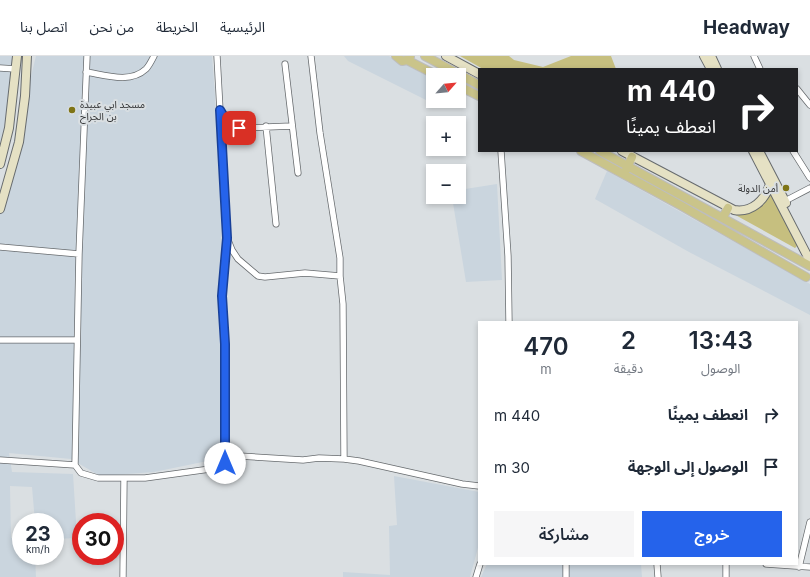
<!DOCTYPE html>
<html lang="ar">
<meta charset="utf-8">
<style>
:root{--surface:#fff;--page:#f6f6f7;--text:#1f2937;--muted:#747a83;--line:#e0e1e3;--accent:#2563eb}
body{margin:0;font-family:Inter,"Noto Sans Arabic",sans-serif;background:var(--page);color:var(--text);direction:rtl;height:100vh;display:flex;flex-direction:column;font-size:15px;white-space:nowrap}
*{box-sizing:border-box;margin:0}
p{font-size:13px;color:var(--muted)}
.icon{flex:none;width:22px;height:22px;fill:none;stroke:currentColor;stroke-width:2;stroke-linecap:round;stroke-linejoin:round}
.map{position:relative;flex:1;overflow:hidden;direction:ltr}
.details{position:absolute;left:478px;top:265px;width:320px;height:244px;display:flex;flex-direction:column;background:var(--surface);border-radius:0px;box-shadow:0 2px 6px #0003;direction:rtl}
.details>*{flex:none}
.guide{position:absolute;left:478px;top:12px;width:320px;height:84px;border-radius:0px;box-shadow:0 2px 6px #0003;direction:rtl;background:#202124;color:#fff;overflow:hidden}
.needle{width:26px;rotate:63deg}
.fabs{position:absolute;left:426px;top:12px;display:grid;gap:8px}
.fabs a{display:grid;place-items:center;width:40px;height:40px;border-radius:0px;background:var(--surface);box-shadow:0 2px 6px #0003;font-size:20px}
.speed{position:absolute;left:12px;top:457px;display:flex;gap:8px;font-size:20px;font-weight:700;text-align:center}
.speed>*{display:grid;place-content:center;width:52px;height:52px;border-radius:50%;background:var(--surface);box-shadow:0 2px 6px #0003;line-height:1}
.speed small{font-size:10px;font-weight:400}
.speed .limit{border:6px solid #d22;background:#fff;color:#111}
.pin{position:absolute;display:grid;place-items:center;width:34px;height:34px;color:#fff;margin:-17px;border-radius:8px;box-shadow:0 2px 6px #0006}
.me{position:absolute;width:44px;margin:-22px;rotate:0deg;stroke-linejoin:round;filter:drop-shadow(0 0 3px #0008)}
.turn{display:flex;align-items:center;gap:14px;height:84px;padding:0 16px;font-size:18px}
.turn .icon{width:52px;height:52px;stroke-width:2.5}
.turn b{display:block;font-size:28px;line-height:34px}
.eta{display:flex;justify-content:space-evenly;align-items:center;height:68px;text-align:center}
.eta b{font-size:24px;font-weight:600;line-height:28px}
.cta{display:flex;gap:8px;margin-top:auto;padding:8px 16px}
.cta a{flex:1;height:46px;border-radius:0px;background:var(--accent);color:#fff;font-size:16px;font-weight:600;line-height:46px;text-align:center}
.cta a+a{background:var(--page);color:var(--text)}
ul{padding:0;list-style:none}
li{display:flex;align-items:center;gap:12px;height:52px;padding:0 16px}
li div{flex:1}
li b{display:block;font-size:15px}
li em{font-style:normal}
header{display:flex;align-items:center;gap:24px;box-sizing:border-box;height:56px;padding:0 20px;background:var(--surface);border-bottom:1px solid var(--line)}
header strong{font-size:19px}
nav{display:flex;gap:22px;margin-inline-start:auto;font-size:14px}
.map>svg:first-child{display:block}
</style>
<header>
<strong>Headway</strong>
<nav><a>الرئيسية</a><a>الخريطة</a><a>من نحن</a><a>اتصل بنا</a></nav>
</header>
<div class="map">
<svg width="810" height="521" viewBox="0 0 810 521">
<rect width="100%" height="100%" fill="#dadfe2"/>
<path fill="#cad5de" d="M0,0H13L12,19L4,71L0,87Z
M36,0H212L215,40L221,161L222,402L154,416L100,420L71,403L9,397L12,416L73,418L77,482L55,483V466H35L32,431L10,430L11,482H21V500H35L36,521H0V146Z
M344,0H389L433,23V45H436L434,48L348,5Z
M607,115L810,228V259L689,196L595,143Z
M497,128L502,224L466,226L452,141H459V134Z
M394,420L479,436V488L470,521H343V516L390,519L389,470L397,469Z
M487,508H641L642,521H481Z"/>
<path fill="#c6bf7f" d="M460,0H509L514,4L543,11L571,0H611L616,13H483Z
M770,133L798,189L795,192L730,156L739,157Z"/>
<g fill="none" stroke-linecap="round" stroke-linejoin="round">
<defs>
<path id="street" d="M87,0L79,198L75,409L81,417L98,422H145L210,413L225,407L239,400L303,404L319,402L344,403L359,405L462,428L479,430
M217,0L227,181L222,240L224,273L225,407
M311,0L320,77L340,202V220L343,248L344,403
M754,0L760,13
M285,8L298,117
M0,12L16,13
M86,16C105,19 130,28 146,13C149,10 152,4 154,0
M797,33L810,49
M221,56C226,64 230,69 239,72L292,70
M266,70L276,168
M501,95L508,200L509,266
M793,95L810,122
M785,145L810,132
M228,184L232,194L238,203L258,220L265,221L305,217L340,220
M0,191L79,198
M0,284H77
M0,404L75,409
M566,508V521
M657,508L658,521
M726,508V521
M766,508L810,511
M799,511L810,466
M123,521L124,422
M476,521L480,508"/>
<path id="secondary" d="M446,0L479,18
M704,0L711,13
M711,0L717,13
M622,95L734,154C752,157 765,144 770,128
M753,95L810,205
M759,95L786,147
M0,108L9,72L17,0
M0,153L19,86L25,40L27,0"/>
<path id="primary" d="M396,0L402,5L407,4L410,1
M425,0L479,29
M407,4L436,19
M459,30L479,40
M581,95L680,149L806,221
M600,95L810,210
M626,114L632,101
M723,161L728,152"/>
</defs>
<use href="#street" stroke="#676b6e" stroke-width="7"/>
<use href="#secondary" stroke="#676b6e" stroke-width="10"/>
<use href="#primary" stroke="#bdbdbe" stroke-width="10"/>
<use href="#street" stroke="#fff" stroke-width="5.5"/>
<use href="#secondary" stroke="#e5e1c4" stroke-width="8"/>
<use href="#primary" stroke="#cac48a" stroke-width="8"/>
</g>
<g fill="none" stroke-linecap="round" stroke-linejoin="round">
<defs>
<path id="route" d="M225,407V288L222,240L227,182L220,54C225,63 229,68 239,72"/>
</defs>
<use href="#route" stroke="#184099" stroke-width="10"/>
<use href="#route" stroke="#2563eb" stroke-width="7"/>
</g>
<g fill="#7e7416" stroke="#dadfe2" stroke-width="1.5">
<circle cx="72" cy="54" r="4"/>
<circle cx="786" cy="132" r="4"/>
</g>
<g text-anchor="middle" stroke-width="4" stroke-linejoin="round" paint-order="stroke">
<g font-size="10" fill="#313234" stroke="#dadfe2" text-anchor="start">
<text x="80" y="52">مسجد ابي عبيدة<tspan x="80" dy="12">بن الجراح</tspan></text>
<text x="778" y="136" text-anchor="end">أمن الدولة</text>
</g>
</g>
</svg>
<div class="fabs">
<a><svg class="needle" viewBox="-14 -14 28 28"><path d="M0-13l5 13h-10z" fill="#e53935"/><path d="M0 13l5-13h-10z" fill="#747a83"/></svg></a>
<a>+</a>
<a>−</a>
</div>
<div class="speed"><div>23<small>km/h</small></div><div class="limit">30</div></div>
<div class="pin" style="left:239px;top:72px;background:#d93025"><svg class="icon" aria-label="arrive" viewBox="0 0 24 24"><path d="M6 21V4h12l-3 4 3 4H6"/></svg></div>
<svg class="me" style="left:225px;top:407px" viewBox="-20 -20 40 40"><circle r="19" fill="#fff"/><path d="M0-13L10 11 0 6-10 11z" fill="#2563eb"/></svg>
<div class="guide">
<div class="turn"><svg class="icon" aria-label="right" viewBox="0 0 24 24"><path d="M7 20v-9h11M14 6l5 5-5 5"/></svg><div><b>440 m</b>انعطف يمينًا</div></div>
</div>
<section class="details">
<div class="eta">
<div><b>13:43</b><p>الوصول</p></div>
<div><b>2</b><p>دقيقة</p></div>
<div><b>470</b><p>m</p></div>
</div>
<ul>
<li><svg class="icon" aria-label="right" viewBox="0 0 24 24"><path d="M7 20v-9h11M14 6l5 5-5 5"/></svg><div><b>انعطف يمينًا</b></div><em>440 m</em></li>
<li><svg class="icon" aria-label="arrive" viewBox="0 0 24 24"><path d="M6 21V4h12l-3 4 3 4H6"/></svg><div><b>الوصول إلى الوجهة</b></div><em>30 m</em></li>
</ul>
<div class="cta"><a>خروج</a><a>مشاركة</a></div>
</section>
</div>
